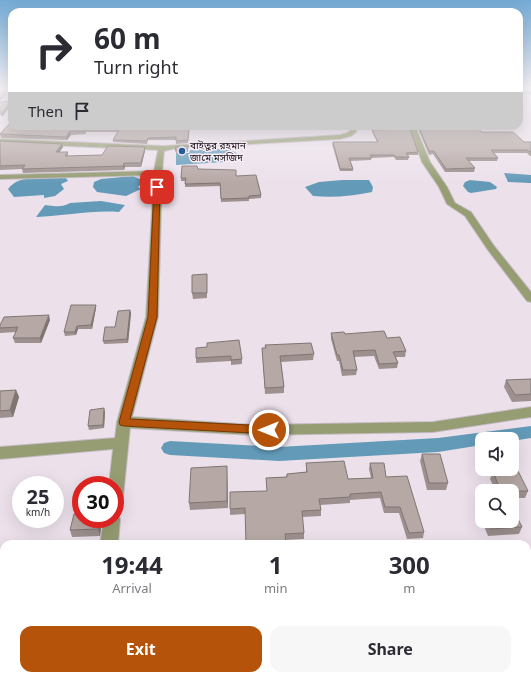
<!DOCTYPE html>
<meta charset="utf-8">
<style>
:root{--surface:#fff;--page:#f7f7f7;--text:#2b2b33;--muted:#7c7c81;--accent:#b45309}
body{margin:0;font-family:"Noto Sans","Noto Sans Bengali",sans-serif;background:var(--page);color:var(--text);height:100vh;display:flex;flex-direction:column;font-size:15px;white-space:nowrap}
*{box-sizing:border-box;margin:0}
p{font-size:13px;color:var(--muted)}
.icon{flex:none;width:22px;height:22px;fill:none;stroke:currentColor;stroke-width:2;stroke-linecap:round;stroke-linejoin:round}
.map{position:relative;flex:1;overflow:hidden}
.side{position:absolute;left:0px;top:540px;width:531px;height:140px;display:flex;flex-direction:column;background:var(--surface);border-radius:12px 12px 0 0;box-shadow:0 4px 16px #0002}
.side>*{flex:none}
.banner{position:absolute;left:8px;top:8px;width:515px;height:122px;border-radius:12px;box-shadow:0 4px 16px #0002;background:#fff;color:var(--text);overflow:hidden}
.controls{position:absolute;left:475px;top:432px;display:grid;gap:8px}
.controls a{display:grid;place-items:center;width:44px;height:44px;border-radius:8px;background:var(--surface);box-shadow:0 4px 16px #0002;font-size:20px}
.speed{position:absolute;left:12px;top:476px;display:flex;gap:8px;font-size:20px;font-weight:700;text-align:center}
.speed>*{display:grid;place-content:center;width:52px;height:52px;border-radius:50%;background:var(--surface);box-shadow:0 4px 16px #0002;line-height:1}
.speed small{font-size:10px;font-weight:400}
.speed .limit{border:6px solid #d22;background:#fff;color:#111}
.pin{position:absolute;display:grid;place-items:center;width:34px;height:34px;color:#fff;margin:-17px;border-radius:8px;box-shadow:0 2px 6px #0006}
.me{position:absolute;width:44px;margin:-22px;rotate:270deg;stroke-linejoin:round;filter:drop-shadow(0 0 3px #0008)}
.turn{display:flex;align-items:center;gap:14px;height:84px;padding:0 20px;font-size:18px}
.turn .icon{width:52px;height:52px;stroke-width:2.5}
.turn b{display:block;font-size:28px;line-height:34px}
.then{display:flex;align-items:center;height:38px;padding:0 20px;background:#0003;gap:8px;font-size:15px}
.eta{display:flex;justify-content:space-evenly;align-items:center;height:68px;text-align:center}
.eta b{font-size:24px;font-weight:700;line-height:28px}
.button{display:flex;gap:8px;margin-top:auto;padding:8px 20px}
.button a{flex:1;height:46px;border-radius:12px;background:var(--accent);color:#fff;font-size:16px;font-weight:700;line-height:46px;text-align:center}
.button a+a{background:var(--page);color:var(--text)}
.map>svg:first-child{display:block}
</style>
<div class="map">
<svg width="531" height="680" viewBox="0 0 531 680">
<rect width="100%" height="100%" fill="#ece1eb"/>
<path fill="#639ab8" d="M190,150C202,150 229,146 238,154L224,162L176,165V153H189Z
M504,173L531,175V183L508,182Z
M133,176L142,180L143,182L138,187L141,189L126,196L97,192L93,187L94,182L101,179Z
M34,178H66L68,181L61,184L64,189L55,196L44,198V195L14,197L8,189C15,180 23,179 34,178Z
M342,180H369L373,187L372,192C352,196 333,198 313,196L305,187L319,182Z
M470,180L490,182L497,187L496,189L471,193L468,192L463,186L465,182Z
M101,201L125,205L119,212C92,210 64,216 36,217L45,205C54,206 62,208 70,203Z
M157,676H308L310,680H156Z"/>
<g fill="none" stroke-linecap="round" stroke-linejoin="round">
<path fill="#639ab8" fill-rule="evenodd" d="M519,89L531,91V95L519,93Z
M531,426V438L512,441V439H482V445L438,452L279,461L170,455L164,453L161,448L164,443L170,441L279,447L438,438Z"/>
<defs>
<path id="minor" d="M351,126H357L356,132L351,136L340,139L177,148L164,151L162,173L158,317L132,417L254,425L433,422L531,407V417L433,432L254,435L130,428L123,497L121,502L115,504V485H109L113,449L0,459V447L115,438L117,422L146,317L154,175L0,179V175L154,171L158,150L0,143V139L164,146L340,135L347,133L351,130Z
M409,126H415L430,162L447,187L455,203L471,212L494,246L531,292V302L527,301L488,250L465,216L447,204L439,187L422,162Z
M115,513L118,514L120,519L118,544H100L104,519H115Z
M531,585V605L527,607V587Z
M0,650H4V670H0Z
M85,676H105L104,680H84Z"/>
</defs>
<use href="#minor" stroke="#c5bcc5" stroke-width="2"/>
<use href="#minor" fill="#969d73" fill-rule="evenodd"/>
</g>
<path fill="#9d908e" d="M12,126H122L121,128L190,126L188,143L176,144V140H148L147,144L113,142V140L117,132H86V134L71,135L67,140L1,138L0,134Z
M419,126H474L482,132L524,142H531V156H530L527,153H494L498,158L497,161H469L475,168L474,172H445L433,154L429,155L419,131V128H421Z
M372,130L418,152V155H407L409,157L408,160H396L394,157L371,158V160L350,161L353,169V171H340L332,144L333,142H377L372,132Z
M0,141L63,147L59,152H68V156L102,155L145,147V151L141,167H125L124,170L23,173L22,169L0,170Z
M188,146V152L176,153L175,150Z
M198,169L236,176L261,195V198L249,199V201L221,202V186L185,187V181H181V178Z
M207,274V298L193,299L192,293Z
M96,305V308L92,329H78L76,335L65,336L64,332Z
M130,310L131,313L128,343L104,344L103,341Z
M50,320L41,343H15L13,338L16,332L0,333V325Z
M331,333L387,338L406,351L405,357H396L398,363L397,368L379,369L374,356L354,357L357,370L356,375L342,376L339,361H337L331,339Z
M265,345L314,354L313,360L281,362L284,387V393L265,394L262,348H265Z
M207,347L242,359V364L231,365V361L196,363V358Z
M531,379V401L512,402L504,387L506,380Z
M16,390L19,397L13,417L0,418V391Z
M105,412L104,428L89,430L88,426Z
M422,454L448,483L446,490H427L420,461Z
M306,463L348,479L371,478L369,469L370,463L386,477L424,532L423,538L407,539L399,513H384L380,498L350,500V503L320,505L321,510V516L302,517L304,533V539L285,540L245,514L230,515V509L267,491L266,478L286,477L287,474L306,472Z
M227,466L228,508L190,510L189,503Z
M493,472L528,491L525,498H512V491H496L490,479Z
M478,499H482V521H512L522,527L519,534L488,536L476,506Z
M102,519L100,536L72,537L70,530Z
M396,676H454L455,680H397Z"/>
<path fill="#7f7674" d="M6,92L7,94L0,101V98Z
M11,101L12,104L2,117L1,114Z
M70,131L71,135L67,140L66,137Z
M62,144L63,147L57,156L56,152Z
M145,147V151L141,167V163Z
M124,163L125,167L124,170L123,166Z
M96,305V308L92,329L91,325Z
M130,310L131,313L128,343L127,339Z
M49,315L50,320L41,343L40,338Z
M77,326L78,329L76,335L75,332Z
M16,390L19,397L13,417L10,410Z
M104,408L105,412L104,428L103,425Z
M227,466V473L228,508L227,501Z
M99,519H102L100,536L98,529Z
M77,676H82L81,680H77Z"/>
<path fill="#b6a8a5" stroke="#7f7674" d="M0,92H6L0,98Z
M11,101L1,114H0V102Z
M11,122H12V126H120L119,129H86L85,131H70L66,137L0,134Z
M157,126H189L188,140L176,141V137L148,138L147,141L113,140L120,128L157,127Z
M422,126H474L482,132H513L524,142H531V152L527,150H491L498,158H466L475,168L446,169L434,151H429L419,128H424Z
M410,129L418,152L406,153L409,157H396L394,155H370L372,158H349L353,169H340L333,142H378L372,130Z
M0,141L62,144L56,152H68L65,156L102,155L108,146L145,147L141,163H124L123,166L22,169L25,165L0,166Z
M188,146L187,150H175L176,147Z
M182,166H197L198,169L236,170V176L256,175L261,195L249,196V198L221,199L220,183L185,184L186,178H181Z
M207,274V293H192V275Z
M71,305H96L91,325L77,326L75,332H64Z
M130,310L127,339L103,341L105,327H115L118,311Z
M49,315L40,338H13L18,327L0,328V325L4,317Z
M384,331L387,338L400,337L406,351L393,352L398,363L379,364L375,350L353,351L357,370H343L339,355H337L331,333L344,332L345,334Z
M239,340L242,359L231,360V356L196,358V348L207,347V343Z
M311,343L314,354L280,356L284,387L265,388L262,348H266L265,345Z
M531,379V394L515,395L506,380Z
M16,390L10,410L0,411V391Z
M104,408L103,425L88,426L90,410Z
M422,454H440L448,483H429Z
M344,461L348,479L373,478L370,463H384L386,477L407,476L424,532L409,533L400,507H385L381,492L350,494V497L319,499L321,510L302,511L304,533L285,534L286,544H246L245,508L230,509V492L267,491L266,478L287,477V474L307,472L306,463Z
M227,466V501L189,503L191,468Z
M518,471L528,491H501L493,472Z
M478,499H482V508Z
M512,507L522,527L491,529L488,521H512Z
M81,513V519H99L98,529L70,530L74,514Z
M22,676H77V680H21Z
M400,676H454L455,680H401Z"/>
<linearGradient id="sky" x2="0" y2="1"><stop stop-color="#73aad5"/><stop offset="0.48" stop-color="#f6f2f6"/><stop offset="1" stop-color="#f6f2f6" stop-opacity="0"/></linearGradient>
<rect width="531" height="183" fill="url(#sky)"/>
<path fill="#b45309" stroke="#753606" d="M157,185L160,187L157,317L130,419L269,426L273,427L275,430L273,432L269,434L124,426L120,425L119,422L148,317L154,187Z"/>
<circle fill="#265d95" stroke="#f9eef8" stroke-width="1.5" cx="182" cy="151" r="4"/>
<g text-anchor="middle" stroke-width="3" stroke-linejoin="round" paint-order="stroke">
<g font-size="10" fill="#161216" stroke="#f9eef8" text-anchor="start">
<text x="190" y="149">বাইতুর রহমান<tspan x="190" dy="12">জা‌মে মস‌জিদ</tspan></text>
</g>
</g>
</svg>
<div class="controls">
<a><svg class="icon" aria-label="sound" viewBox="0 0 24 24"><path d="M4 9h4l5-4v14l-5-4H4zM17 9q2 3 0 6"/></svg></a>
<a><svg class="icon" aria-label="search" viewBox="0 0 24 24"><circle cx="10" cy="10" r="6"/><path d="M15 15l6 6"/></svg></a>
</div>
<div class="speed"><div>25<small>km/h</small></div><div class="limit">30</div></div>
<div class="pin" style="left:157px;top:187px;background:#d93025"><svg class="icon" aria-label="arrive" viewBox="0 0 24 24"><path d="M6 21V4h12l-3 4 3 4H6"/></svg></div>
<svg class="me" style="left:269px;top:430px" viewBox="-20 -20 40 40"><circle r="17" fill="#b45309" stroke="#fff" stroke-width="3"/><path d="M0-11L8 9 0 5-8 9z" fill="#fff"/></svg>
<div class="banner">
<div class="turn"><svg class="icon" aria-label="right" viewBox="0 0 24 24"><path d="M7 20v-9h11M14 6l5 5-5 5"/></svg><div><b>60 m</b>Turn right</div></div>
<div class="then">Then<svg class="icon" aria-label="arrive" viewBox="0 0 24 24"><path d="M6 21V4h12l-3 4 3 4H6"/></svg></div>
</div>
<section class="side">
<div class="eta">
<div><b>19:44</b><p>Arrival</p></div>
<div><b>1</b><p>min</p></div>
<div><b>300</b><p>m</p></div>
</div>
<div class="button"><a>Exit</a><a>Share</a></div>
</section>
</div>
